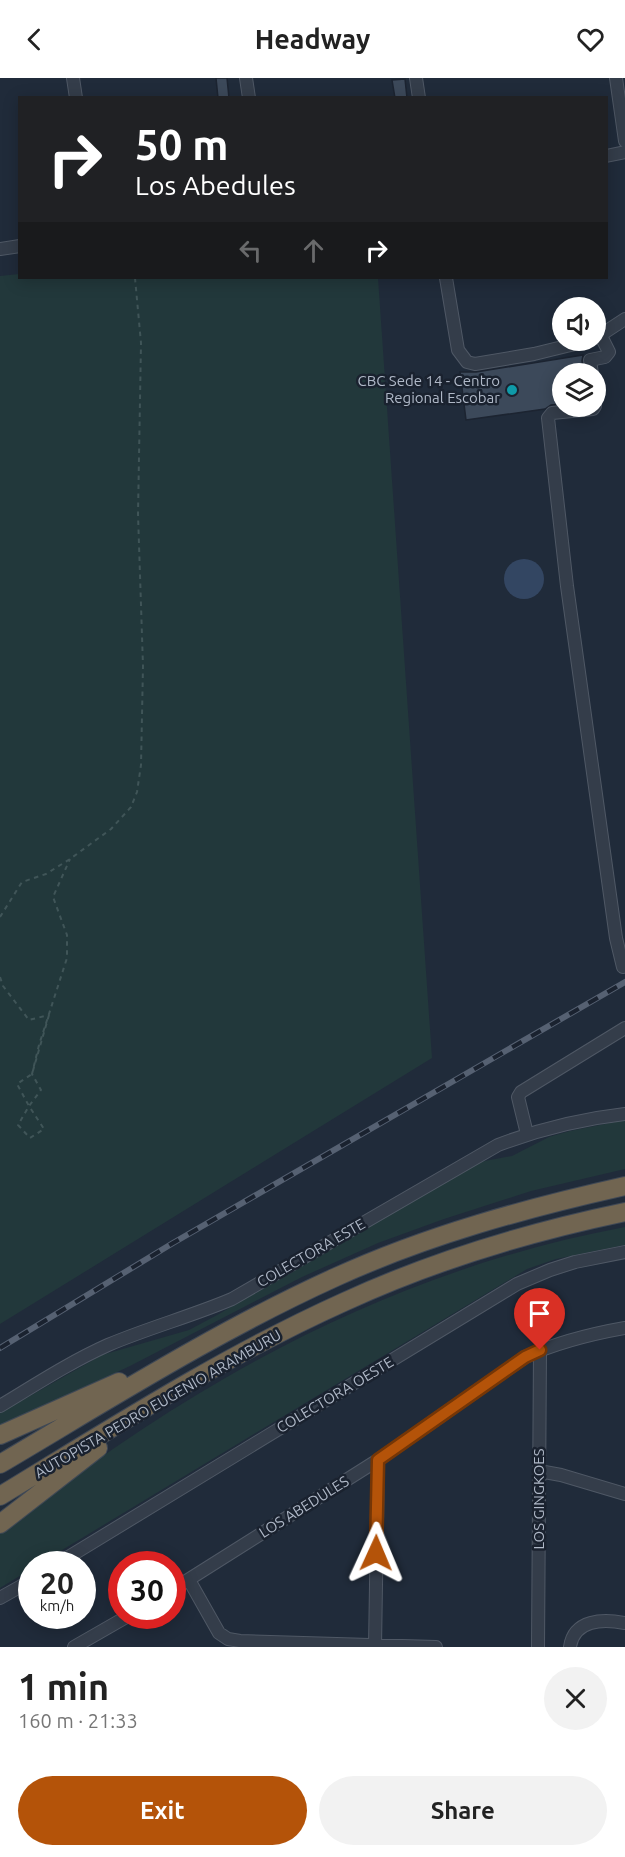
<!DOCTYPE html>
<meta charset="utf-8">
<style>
:root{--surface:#fff;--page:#f2f2f2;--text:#222;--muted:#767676;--accent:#b45309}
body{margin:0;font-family:Ubuntu,sans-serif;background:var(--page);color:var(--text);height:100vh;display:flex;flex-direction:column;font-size:22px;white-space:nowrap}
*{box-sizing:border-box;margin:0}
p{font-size:20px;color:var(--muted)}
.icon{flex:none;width:33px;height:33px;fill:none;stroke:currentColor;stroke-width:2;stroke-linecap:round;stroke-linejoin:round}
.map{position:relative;height:1569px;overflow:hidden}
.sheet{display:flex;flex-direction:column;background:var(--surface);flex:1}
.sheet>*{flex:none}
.top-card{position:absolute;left:18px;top:18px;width:590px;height:183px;border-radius:0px;box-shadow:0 3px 15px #0003;background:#202124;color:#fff;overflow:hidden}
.fabs{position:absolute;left:552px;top:219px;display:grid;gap:12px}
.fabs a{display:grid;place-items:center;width:54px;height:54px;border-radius:50%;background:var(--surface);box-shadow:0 3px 15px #0003;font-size:30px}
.speed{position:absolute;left:18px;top:1473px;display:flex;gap:12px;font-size:30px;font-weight:700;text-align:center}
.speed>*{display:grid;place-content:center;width:78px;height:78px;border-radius:50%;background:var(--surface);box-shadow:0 3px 15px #0003;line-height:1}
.speed small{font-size:15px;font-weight:400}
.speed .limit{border:9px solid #d22;background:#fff;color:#111}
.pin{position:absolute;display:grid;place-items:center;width:51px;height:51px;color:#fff;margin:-62px -26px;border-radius:50% 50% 50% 0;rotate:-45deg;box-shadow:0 0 6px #0007}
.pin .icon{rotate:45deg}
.me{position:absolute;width:66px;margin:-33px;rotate:1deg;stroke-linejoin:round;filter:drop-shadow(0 0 4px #0008)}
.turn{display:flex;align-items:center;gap:21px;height:126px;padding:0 18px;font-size:27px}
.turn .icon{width:78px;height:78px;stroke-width:2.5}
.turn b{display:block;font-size:42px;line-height:51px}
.lanes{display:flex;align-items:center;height:57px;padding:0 18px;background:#0003;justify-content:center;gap:30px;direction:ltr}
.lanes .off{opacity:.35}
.round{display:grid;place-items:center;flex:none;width:63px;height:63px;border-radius:32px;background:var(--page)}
.headline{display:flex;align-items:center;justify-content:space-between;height:102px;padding:0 18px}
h1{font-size:36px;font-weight:700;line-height:45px}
.button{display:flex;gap:12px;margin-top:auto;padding:12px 18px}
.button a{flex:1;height:69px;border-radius:36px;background:var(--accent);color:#fff;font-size:24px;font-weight:700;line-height:69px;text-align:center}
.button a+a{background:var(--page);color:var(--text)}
header{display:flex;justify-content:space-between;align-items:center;height:78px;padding:0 18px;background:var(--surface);font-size:27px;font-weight:700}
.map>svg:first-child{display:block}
</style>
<header><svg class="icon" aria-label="back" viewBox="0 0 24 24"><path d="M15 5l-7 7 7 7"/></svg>Headway<svg class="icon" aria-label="heart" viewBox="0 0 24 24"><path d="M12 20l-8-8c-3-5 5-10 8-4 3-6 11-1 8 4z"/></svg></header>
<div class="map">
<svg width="625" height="1569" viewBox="0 0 625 1569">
<rect width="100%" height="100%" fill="#202b3a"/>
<path fill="#22383b" d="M19,196L20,200H378L432,980L0,1246V198Z
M625,1042V1091L531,1113L444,1141L378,1165L302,1199L130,1288L0,1349V1335L102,1277L189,1252L219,1236L474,1085L512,1078L549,1059L570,1053Z
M625,1149V1167L556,1181L527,1191L39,1486H32L31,1491L0,1510V1451C74,1398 148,1344 227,1299C350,1228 485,1175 625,1149Z"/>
<path fill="#334662" d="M504 501a20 20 0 1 1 40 0a20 20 0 1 1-40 0Z"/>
<path fill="#3c495a" stroke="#1c2431" stroke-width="1.5" d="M216,0H227L229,20H218Z
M405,1L407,20H395L392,2Z
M583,277L582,283L584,296H562V326L551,327L545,331L466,342L460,294H476Z"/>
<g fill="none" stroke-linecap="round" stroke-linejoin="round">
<defs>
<path id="minor" d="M73,0L76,20
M246,0L249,20
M416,0L419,20
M616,0L625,63
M606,78L625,74
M0,171L20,168
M446,200L458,272L467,284L475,286L534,276L591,262
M596,260L625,241
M592,296L590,282L605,279L609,274L601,258
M595,328L593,331L552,335L548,340L567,508L616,860L623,889
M527,1056L518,1019L521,1014L625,950
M0,1328C35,1307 70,1284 108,1267C148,1250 192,1238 232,1221L498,1067C540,1051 581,1041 625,1036
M539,1393L561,1397L625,1416
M57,1486L517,1206L550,1192L575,1184L625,1174
M189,1502L219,1555L228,1561L240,1563L436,1569
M172,1512L378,1382L525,1279C556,1265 591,1256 625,1250
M0,1520L32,1502
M74,1569L128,1538
M375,1569L378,1382
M538,1569L540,1272
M570,1569C574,1541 603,1541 625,1545"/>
<path id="highway" d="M0,1357L119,1304
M0,1386C110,1321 219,1252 336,1199C428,1157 527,1130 625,1108
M0,1418C112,1350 224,1278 344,1224C433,1183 529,1154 625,1134
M0,1446L98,1370"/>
</defs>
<use href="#minor" stroke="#4f5865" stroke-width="14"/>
<use href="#highway" stroke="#3f4855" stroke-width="20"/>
<path stroke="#405558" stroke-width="2" stroke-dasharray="4.5 4.5" stroke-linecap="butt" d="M0,839L22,804L46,796L70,781L111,751L131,729L137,714L141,687L143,588L138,436L141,265L135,200
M0,899L3,908L29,942L49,937
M49,937L32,996L17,1006L29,1028L44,1051L30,1060L18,1047L29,1028L41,1012L32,996L39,967L67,880V857L53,819L70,781"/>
<use href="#minor" stroke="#343d4a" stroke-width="12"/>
<use href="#highway" stroke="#716551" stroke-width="18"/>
<defs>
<path id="rail" d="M0,1270L173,1165L625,904"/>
</defs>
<use href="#rail" stroke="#566172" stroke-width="6"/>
<use href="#rail" stroke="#1a222f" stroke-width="4" stroke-dasharray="11" stroke-linecap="butt"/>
</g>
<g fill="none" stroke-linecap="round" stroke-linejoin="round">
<defs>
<path id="route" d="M376,1475L378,1382L525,1279L540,1272"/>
</defs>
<use href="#route" stroke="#753606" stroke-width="15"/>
<use href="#route" stroke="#b45309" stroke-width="10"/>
</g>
<circle fill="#0f9aa8" stroke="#1a222f" stroke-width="2" cx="512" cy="312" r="6"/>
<g text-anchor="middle" stroke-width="5" stroke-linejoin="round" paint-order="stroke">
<g font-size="15" fill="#afb8c7" stroke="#1a222f" text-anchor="end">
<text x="500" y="308">CBC Sede 14 - Centro<tspan x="500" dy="17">Regional Escobar</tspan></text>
</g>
<g font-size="15" fill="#afb8c7" stroke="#1a222f">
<text transform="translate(311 1175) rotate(-30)" y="5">COLECTORA ESTE</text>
<text transform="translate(335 1317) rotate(-31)" y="5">COLECTORA OESTE</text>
<text transform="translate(158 1326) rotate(-30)" y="5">AUTOPISTA PEDRO EUGENIO ARAMBURU</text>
<text transform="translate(539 1421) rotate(-90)" y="5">LOS GINGKOES</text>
<text transform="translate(304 1429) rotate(-32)" y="5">LOS ABEDULES</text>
</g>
</g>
</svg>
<div class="fabs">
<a><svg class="icon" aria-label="sound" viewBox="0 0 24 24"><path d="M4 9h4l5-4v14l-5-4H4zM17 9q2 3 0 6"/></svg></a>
<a><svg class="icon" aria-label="layers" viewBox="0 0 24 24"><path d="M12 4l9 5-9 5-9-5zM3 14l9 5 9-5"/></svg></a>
</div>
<div class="speed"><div>20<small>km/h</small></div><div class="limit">30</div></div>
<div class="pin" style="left:540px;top:1272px;background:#d93025"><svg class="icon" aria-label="arrive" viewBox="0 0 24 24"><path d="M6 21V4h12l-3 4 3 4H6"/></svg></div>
<svg class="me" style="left:376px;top:1475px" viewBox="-20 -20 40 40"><path d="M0-17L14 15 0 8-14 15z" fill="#b45309" stroke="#fff" stroke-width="4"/></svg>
<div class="top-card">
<div class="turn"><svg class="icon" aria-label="right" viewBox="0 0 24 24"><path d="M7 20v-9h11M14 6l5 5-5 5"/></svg><div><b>50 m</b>Los Abedules</div></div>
<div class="lanes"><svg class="icon off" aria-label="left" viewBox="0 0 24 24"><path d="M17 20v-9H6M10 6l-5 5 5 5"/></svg><svg class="icon off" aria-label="ahead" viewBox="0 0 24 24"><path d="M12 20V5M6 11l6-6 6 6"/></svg><svg class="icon" aria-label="right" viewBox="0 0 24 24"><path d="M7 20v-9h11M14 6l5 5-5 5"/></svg></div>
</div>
</div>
<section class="sheet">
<div class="headline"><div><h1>1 min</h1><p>160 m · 21:33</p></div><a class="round"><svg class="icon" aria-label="close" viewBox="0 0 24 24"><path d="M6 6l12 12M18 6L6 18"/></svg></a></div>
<div class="button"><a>Exit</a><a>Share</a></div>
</section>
